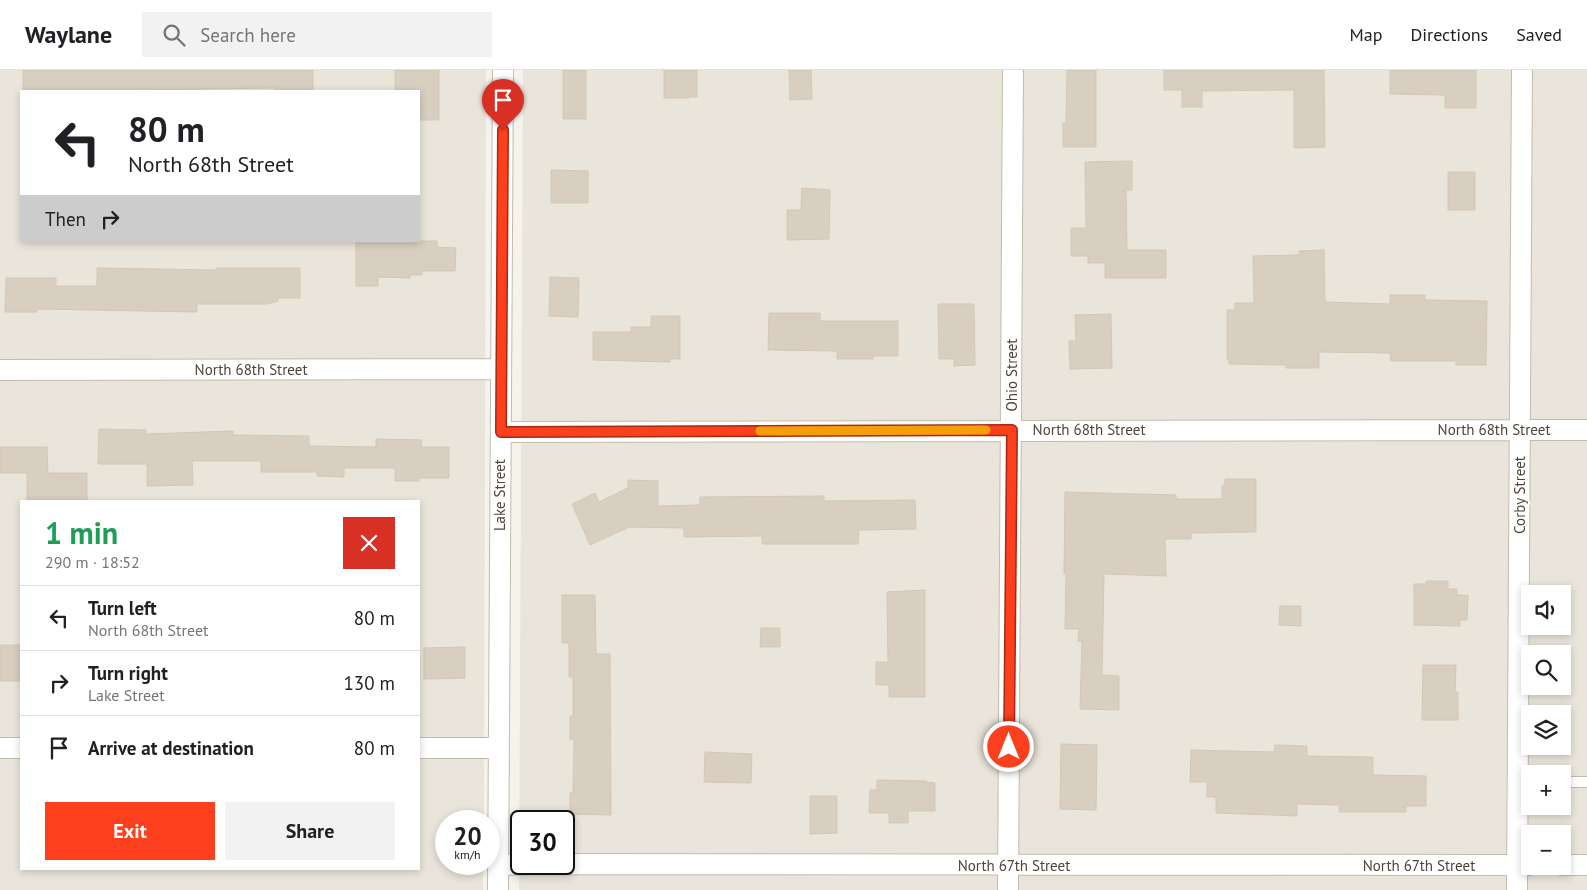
<!DOCTYPE html>
<meta charset="utf-8">
<style>
:root{--surface:#fff;--page:#f2f2f2;--text:#202124;--muted:#757577;--line:#e0e0e0;--accent:#fc3f1d}
body{margin:0;font-family:"PT Sans",sans-serif;background:var(--page);color:var(--text);height:100vh;display:flex;flex-direction:column;font-size:19px;white-space:nowrap}
*{box-sizing:border-box;margin:0}
p{font-size:16px;color:var(--muted)}
.icon{flex:none;width:28px;height:28px;fill:none;stroke:currentColor;stroke-width:2;stroke-linecap:round;stroke-linejoin:round}
.map{position:relative;flex:1;overflow:hidden}
.side{position:absolute;left:20px;top:430px;width:400px;height:370px;display:flex;flex-direction:column;background:var(--surface);border-radius:0px;box-shadow:0 2px 8px #0003}
.side>*{flex:none}
.top-card{position:absolute;left:20px;top:20px;width:400px;height:152px;border-radius:0px;box-shadow:0 2px 8px #0003;background:#fff;color:var(--text);overflow:hidden}
.buttons{position:absolute;left:1521px;top:515px;display:grid;gap:10px}
.buttons a{display:grid;place-items:center;width:50px;height:50px;border-radius:0px;background:var(--surface);box-shadow:0 2px 8px #0003;font-size:25px}
.speed{position:absolute;left:435px;top:740px;display:flex;gap:10px;font-size:25px;font-weight:700;text-align:center}
.speed>*{display:grid;place-content:center;width:65px;height:65px;border-radius:50%;background:var(--surface);box-shadow:0 2px 8px #0003;line-height:1}
.speed small{font-size:12px;font-weight:400}
.speed .limit{border:2px solid #111;border-radius:8px;background:#fff;color:#111}
.pin{position:absolute;display:grid;place-items:center;width:42px;height:42px;color:#fff;margin:-51px -21px;border-radius:50% 50% 50% 0;rotate:-45deg;box-shadow:0 0 5px #0007}
.pin .icon{rotate:45deg}
.me{position:absolute;width:55px;margin:-28px;rotate:0deg;stroke-linejoin:round;filter:drop-shadow(0 0 4px #0008)}
.turn{display:flex;align-items:center;gap:18px;height:105px;padding:0 25px;font-size:22px}
.turn .icon{width:65px;height:65px;stroke-width:2.5}
.turn b{display:block;font-size:35px;line-height:42px}
.then{display:flex;align-items:center;height:48px;padding:0 25px;background:#0003;gap:10px;font-size:19px}
.round{display:grid;place-items:center;flex:none;width:52px;height:52px;border-radius:0px;background:var(--page)}
.overview{display:flex;align-items:center;justify-content:space-between;height:85px;padding:0 25px}
h1{font-size:30px;font-weight:800;line-height:38px;color:#1e9e55}
.button{display:flex;gap:10px;margin-top:auto;padding:10px 25px}
.button a{flex:1;height:58px;border-radius:0px;background:var(--accent);color:#fff;font-size:20px;font-weight:800;line-height:58px;text-align:center}
.button a+a{background:var(--page);color:var(--text)}
ul{padding:0;list-style:none}
li{display:flex;align-items:center;gap:15px;height:65px;padding:0 25px;border-top:1px solid var(--line)}
li div{flex:1}
li b{display:block;font-size:19px}
li em{font-style:normal}
header{display:flex;align-items:center;gap:30px;box-sizing:border-box;height:70px;padding:0 25px;background:var(--surface);border-bottom:1px solid var(--line)}
header strong{font-size:24px}
nav{display:flex;gap:28px;margin-inline-start:auto;font-size:18px}
.search{width:350px;height:45px;background:var(--page);display:flex;align-items:center;gap:12px;box-sizing:border-box;padding:0 18px;border-radius:0px;color:var(--muted);font-size:19px}
.map>svg:first-child{display:block}
</style>
<header>
<strong>Waylane</strong>
<div class="search"><svg class="icon" aria-label="search" viewBox="0 0 24 24"><circle cx="10" cy="10" r="6"/><path d="M15 15l6 6"/></svg>Search here</div>
<nav><a>Map</a><a>Directions</a><a>Saved</a></nav>
</header>
<div class="map">
<svg width="1587" height="820" viewBox="0 0 1587 820">
<rect width="100%" height="100%" fill="#f6f3ec"/>
<path fill="#eae5da" fill-rule="evenodd" d="M0,0H486L484,751H446V794H483V820H0ZM21,21H419V171H21ZM21,431H419V799H21Z
M523,0H1587V820H519ZM1530,524H1562V556H1530ZM1530,584H1562V616H1530ZM1530,644H1562V676H1530ZM1530,704H1562V736H1530ZM521,751H564V794H521ZM1530,764H1562V796H1530Z"/>
<path fill="#d8cfc1" stroke="#d3c7b4" d="M23,0H313V21H274V18L142,20V21H23Z
M395,0H439V50H419V21H395Z
M563,0H586V49H563Z
M664,0H697V27H689V28H664Z
M789,0H811L812,29L790,30Z
M1067,0H1096V77H1063V53H1066Z
M1164,0H1324L1325,77L1294,78V20L1202,21V37H1182V20H1164Z
M1390,0H1476V38H1445V25L1390,24Z
M1132,91V120H1126L1127,180H1166V208H1105V193H1088V186H1071V158H1086L1085,92Z
M551,100L588,101V133H551Z
M1448,102H1475V140H1448Z
M802,118L830,120L829,169L787,170V140H801Z
M416,171H437V177L456,178L455,201H422V205H410V208L378,207V216H356V173H416Z
M1324,180L1325,232L1390,234V225H1425V230L1487,231L1486,295H1456V291H1391L1390,283L1319,282V298H1286V295L1229,294V289H1227V240H1235V233H1254L1253,186L1299,185V181Z
M97,198L217,200V198H300V228H278V231L267,234H197V242L37,239V242H5L6,208H56V216H97Z
M550,207L579,208L578,247L549,246Z
M938,234H974L975,295L954,296V289H939Z
M769,243H820V251H898V286H873V289H837V281L768,280Z
M1111,244L1112,298L1070,299L1069,271H1076L1075,245Z
M651,246H680V289H670V292L593,290V262H631V257H651Z
M99,359L146,360V364L233,361V365L309,366V376L376,377V369L422,370L421,377H449V408H419V411H395V398H344V407L317,406V402H261V391H192L193,415L147,416V394H98Z
M0,377H47L48,403H87V431H27V403H0Z
M1225,409H1256V462L1191,463V469H1165L1166,506L1104,504L1102,605L1119,606V640L1080,639L1082,571H1078L1079,559H1065L1066,504H1064L1065,422L1176,425V429H1222V416H1225Z
M628,410L658,411V436L700,435V427L824,426V431L915,430L916,459L859,460L858,474H762V466L684,467V458L629,457L590,475L572,434L595,423L599,432L628,418Z
M1426,511H1448V519H1457V525H1468L1467,550H1460V556L1414,555V514H1426Z
M925,520V627H889V615H876V592H888L887,522Z
M562,525H595L596,584H610L611,745L570,744V723H573L574,669H570V646H573V607H569V573H562Z
M1280,536H1301V556L1279,555Z
M761,558H780V577H760Z
M0,575H21V611H0Z
M465,577V608L424,609V578Z
M1423,595H1456L1455,622H1458V650H1422Z
M1061,674L1097,675L1096,740L1060,739Z
M1275,675L1307,676V686L1373,687V705L1426,706V736H1406V742H1339V735L1297,734V746L1216,743V727H1207V712H1190L1191,680L1274,682Z
M705,682L752,684L751,713L704,712Z
M877,710L925,711V712L935,713V741H908V753H889V743H869L870,720H877Z
M810,726H837V763L810,764Z"/>
<g fill="none" stroke-linecap="round" stroke-linejoin="round">
<defs>
<path id="service" d="M1572,712H1587"/>
<path id="minor" d="M0,300L501,299
M501,362L1587,360
M0,678H21
M419,678H499
M498,795L539,794L1530,795
M1562,795H1587
M498,820L503,0
M1008,820L1013,0
M1517,820L1522,0"/>
</defs>
<use href="#service" stroke="#c2bbae" stroke-width="12"/>
<use href="#minor" stroke="#c2bbae" stroke-width="22"/>
<use href="#service" stroke="#fff" stroke-width="10"/>
<use href="#minor" stroke="#fff" stroke-width="20"/>
</g>
<g fill="none" stroke-linecap="round" stroke-linejoin="round">
<defs>
<path id="route" d="M503,60L501,362L1012,360L1009,677"/>
</defs>
<use href="#route" stroke="#a42913" stroke-width="12"/>
<use href="#route" stroke="#fc3f1d" stroke-width="9"/>
<path stroke="#f59e0b" stroke-width="9" d="M760,361L986,360"/>
</g>
<g text-anchor="middle" stroke-width="4.5" stroke-linejoin="round" paint-order="stroke">
<g font-size="15" fill="#4b4439" stroke="#fff">
<text x="251" y="305">North 68th Street</text>
<text transform="translate(1012 305) rotate(-90)" y="5">Ohio Street</text>
<text x="1089" y="365">North 68th Street</text>
<text x="1494" y="365">North 68th Street</text>
<text transform="translate(500 425) rotate(-90)" y="5">Lake Street</text>
<text transform="translate(1520 425) rotate(-90)" y="5">Corby Street</text>
<text x="1014" y="801">North 67th Street</text>
<text x="1419" y="801">North 67th Street</text>
</g>
</g>
</svg>
<div class="buttons">
<a><svg class="icon" aria-label="sound" viewBox="0 0 24 24"><path d="M4 9h4l5-4v14l-5-4H4zM17 9q2 3 0 6"/></svg></a>
<a><svg class="icon" aria-label="search" viewBox="0 0 24 24"><circle cx="10" cy="10" r="6"/><path d="M15 15l6 6"/></svg></a>
<a><svg class="icon" aria-label="layers" viewBox="0 0 24 24"><path d="M12 4l9 5-9 5-9-5zM3 14l9 5 9-5"/></svg></a>
<a>+</a>
<a>−</a>
</div>
<div class="speed"><div>20<small>km/h</small></div><div class="limit">30</div></div>
<div class="pin" style="left:503px;top:60px;background:#d93025"><svg class="icon" aria-label="arrive" viewBox="0 0 24 24"><path d="M6 21V4h12l-3 4 3 4H6"/></svg></div>
<svg class="me" style="left:1009px;top:677px" viewBox="-20 -20 40 40"><circle r="17" fill="#fc3f1d" stroke="#fff" stroke-width="3"/><path d="M0-11L8 9 0 5-8 9z" fill="#fff"/></svg>
<div class="top-card">
<div class="turn"><svg class="icon" aria-label="left" viewBox="0 0 24 24"><path d="M17 20v-9H6M10 6l-5 5 5 5"/></svg><div><b>80 m</b>North 68th Street</div></div>
<div class="then">Then<svg class="icon" aria-label="right" viewBox="0 0 24 24"><path d="M7 20v-9h11M14 6l5 5-5 5"/></svg></div>
</div>
<section class="side">
<div class="overview"><div><h1>1 min</h1><p>290 m · 18:52</p></div><a class="round" style="background:#d93025;color:#fff"><svg class="icon" aria-label="close" viewBox="0 0 24 24"><path d="M6 6l12 12M18 6L6 18"/></svg></a></div>
<ul>
<li><svg class="icon" aria-label="left" viewBox="0 0 24 24"><path d="M17 20v-9H6M10 6l-5 5 5 5"/></svg><div><b>Turn left</b><p>North 68th Street</p></div><em>80 m</em></li>
<li><svg class="icon" aria-label="right" viewBox="0 0 24 24"><path d="M7 20v-9h11M14 6l5 5-5 5"/></svg><div><b>Turn right</b><p>Lake Street</p></div><em>130 m</em></li>
<li><svg class="icon" aria-label="arrive" viewBox="0 0 24 24"><path d="M6 21V4h12l-3 4 3 4H6"/></svg><div><b>Arrive at destination</b></div><em>80 m</em></li>
</ul>
<div class="button"><a>Exit</a><a>Share</a></div>
</section>
</div>
